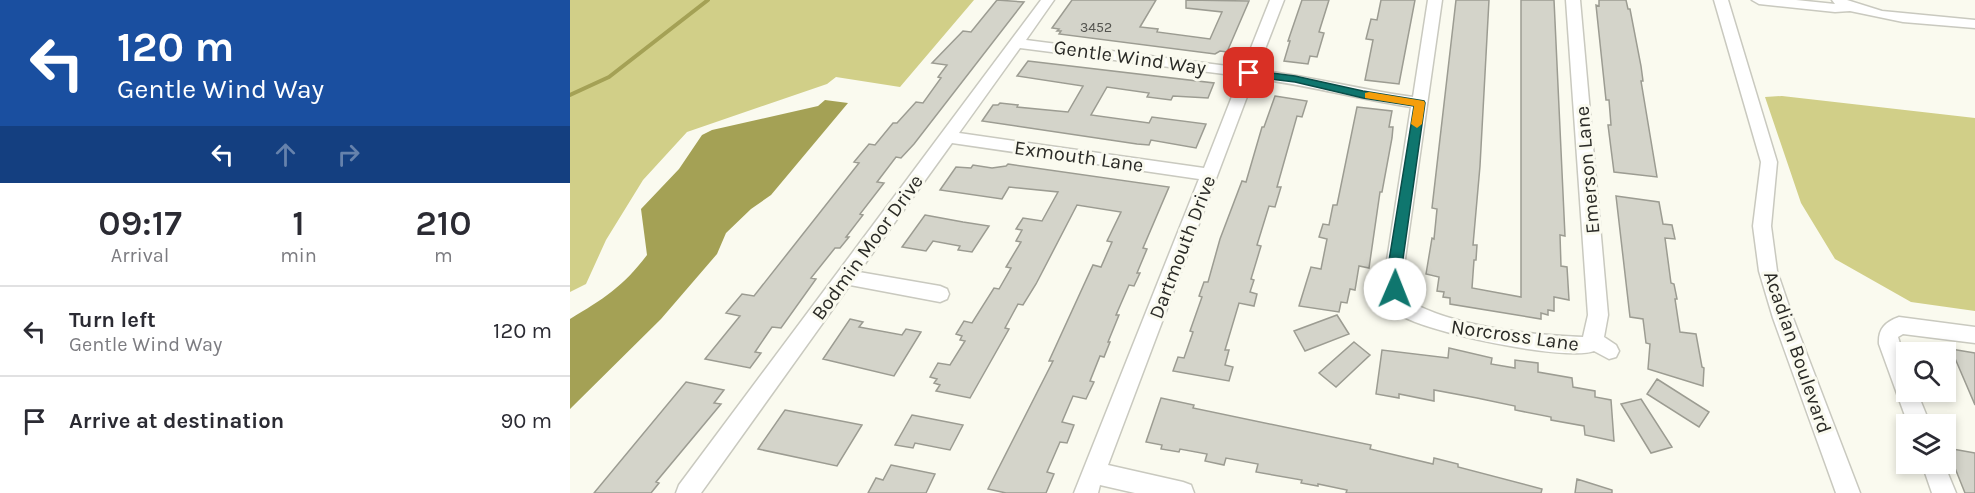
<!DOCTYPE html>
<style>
:root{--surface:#fff;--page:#f7f7f7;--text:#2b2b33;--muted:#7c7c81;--line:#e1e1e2}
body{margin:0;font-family:Karla,sans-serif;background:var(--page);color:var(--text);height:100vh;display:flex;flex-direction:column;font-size:22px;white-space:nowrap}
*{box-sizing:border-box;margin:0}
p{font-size:20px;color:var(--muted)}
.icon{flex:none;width:33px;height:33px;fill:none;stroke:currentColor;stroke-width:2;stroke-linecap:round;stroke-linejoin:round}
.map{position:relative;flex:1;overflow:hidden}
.panel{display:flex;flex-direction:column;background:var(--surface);width:570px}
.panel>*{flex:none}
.guide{background:#1a4fa0;color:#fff;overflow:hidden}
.controls{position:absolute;left:1326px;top:342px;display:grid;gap:12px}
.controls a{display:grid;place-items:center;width:60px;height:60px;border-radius:0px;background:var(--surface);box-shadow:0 3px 9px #0003;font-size:30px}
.pin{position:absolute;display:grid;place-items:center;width:51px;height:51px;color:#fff;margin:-26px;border-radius:12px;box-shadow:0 3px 9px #0006}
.me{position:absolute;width:66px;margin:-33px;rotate:1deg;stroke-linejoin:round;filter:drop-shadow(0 0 4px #0008)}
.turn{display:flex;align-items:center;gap:21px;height:126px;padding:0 18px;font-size:27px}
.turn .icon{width:78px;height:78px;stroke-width:2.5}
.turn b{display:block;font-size:42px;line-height:51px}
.lanes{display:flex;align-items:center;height:57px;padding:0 18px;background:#0003;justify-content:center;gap:30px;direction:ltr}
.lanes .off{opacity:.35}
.eta{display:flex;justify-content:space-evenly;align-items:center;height:102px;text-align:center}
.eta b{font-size:36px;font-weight:600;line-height:42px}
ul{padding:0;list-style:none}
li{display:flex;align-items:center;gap:18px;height:90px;padding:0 18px;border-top:2px solid var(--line)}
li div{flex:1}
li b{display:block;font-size:22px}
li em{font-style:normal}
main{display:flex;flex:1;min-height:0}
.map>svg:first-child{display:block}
</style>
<main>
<section class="panel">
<div class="guide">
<div class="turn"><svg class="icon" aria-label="left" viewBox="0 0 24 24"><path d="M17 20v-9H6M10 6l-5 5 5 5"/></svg><div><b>120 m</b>Gentle Wind Way</div></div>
<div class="lanes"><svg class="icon" aria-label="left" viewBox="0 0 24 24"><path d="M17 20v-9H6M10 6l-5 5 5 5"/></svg><svg class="icon off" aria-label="ahead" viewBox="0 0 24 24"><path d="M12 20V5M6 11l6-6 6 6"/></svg><svg class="icon off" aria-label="right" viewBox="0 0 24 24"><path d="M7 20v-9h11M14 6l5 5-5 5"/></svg></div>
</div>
<div class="eta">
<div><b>09:17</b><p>Arrival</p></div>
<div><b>1</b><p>min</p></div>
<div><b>210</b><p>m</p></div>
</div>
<ul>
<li><svg class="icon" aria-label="left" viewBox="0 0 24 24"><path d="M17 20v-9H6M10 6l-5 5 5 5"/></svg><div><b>Turn left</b><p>Gentle Wind Way</p></div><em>120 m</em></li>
<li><svg class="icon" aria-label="arrive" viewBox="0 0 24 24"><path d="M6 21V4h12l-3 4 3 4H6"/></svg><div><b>Arrive at destination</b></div><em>90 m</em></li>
</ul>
</section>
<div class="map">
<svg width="1405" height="493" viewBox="0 0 1405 493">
<rect width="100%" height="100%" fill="#fafaef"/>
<path fill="#d1cf88" d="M0,0H404L330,87L266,77L257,84L117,132L73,180L36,240L16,284L0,292Z
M1212,96L1405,118V311L1341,302L1265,259L1231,203L1195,97Z"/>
<path fill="#a4a155" d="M255,100L278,103L201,195L181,209L156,233L147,254L91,319L0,409V319C33,299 53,287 77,255L71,209L109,169L132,135L142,130L248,106Z"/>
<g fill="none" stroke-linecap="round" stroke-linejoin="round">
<path stroke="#a4a155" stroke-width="4" d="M0,95L39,77L138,0"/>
</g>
<path fill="#d4d4ca" stroke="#9c9c92" stroke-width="1.5" d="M427,0L454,2L344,144L331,158L326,157L307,182L314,183L290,214L293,215L276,237H279L270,248H265L241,278L246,279L211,328L202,327L185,352L191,353L180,368L135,359L170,316L156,313L172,294L184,296L289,163L284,162L299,144L305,145L323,123H327L346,102L353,103L371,78L368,77L377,65L362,63L393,31L401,32Z
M502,0H586L570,27L588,29L587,32L640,39L652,12L616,8V0L679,1L657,52L650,51L645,54L489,34L491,31H487L489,29L482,28Z
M732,0H759L749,32L754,33L747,57L740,56L738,64L714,61L720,41H718Z
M811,0H845L829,84L795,80L803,40L796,39L801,19L807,20Z
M886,0H919L910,166L903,245H907L906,260H904L902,288L951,297V0H984L995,236L990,235L991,266L997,267L999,300L984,297V311L978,310V315L971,313V319L880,304V298L873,297L874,292L867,291L869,277L856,274L862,238L864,239L867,209L862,208Z
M1029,0H1056L1058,9H1060L1071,66L1073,81H1071L1087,177L1044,172L1038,125H1041L1039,100H1036L1026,5L1029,6Z
M458,61L644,83L638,98L603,96L601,100L577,97L579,93L537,87L521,115L579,123L582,117L636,124L626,148L581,140L579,145L567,144L412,121L423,105H428L430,103L448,105L447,107L498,112L513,86L447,76Z
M705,96L737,101L732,117L727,116L707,187H711L705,207L699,206L687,245L691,246L681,279L684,280L680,292L687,294L684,306L669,303L655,350H659L655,365L663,367L659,381L603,371L608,357L614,358L623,332L620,331L632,297L629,296L634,282H638L650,239L672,181L676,182L692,127H694Z
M787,107L822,111L819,127H823L822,138L812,192H810L799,268L789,266L785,290L780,289L777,303L771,302L769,312L729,306L741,267L751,269L757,239L749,237L753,224L759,225L763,205H767Z
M438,164L599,187L573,248L577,249L567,273H570L564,286L559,285L546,315H549L538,342H540L534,357L530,356L520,381L524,382L516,399L503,396L492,422L504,425L497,443L490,442L477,472L484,474L476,493H436L418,489L483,361H479L523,265L531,267L542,242L537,241L551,212L507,205L466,284L453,305L448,304L435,328L439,329L400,398L366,391L370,385L364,383L367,379L360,377L368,363L380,365L395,341L390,340L392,336L386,334L394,321L402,323L424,288L429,289L441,268L436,267L451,242L446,241L452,230L446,229L453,218L472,221L488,192L439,187L432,199L370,190L386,167L401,168L403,165L422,168L436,166Z
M1046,196L1089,202L1093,224L1102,225L1105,239L1095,238L1101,283L1104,284L1107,299H1105L1110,332L1126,334L1132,367L1134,368L1133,386L1078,369L1080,344L1076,343L1073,319L1060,317Z
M355,215L393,222L419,226L402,252L388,250L390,246L363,241L356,251L332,247Z
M767,315L779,334L735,351L724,331Z
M280,319L293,322L289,327L332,335L336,329L351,332L324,376L253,359Z
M784,342L800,355L766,387L749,373Z
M879,348L922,358L921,364L945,368V360L968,363V372L1002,378L1003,387L1025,391V397L1041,400L1044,441L1015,435L1014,426L981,420V417L945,410V406L907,398L864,390V401L829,394V398L806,394L812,350L878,358Z
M1381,349L1405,353V405Z
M1087,379L1139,412L1129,427L1077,394Z
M116,382L154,390L144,403L151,404L86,482L89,483L81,493H24Z
M591,398L624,405L623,408L801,445L800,449L863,464L864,458L888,464V467L972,489L971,493H776L777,490L748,484V486L731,483L732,480L686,472L688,464L656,458L654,465L635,461L637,454L610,449L609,452L591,449L592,445L576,442Z
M1071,399L1102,447L1081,453L1051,404Z
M215,410L261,419L292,425L267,466L188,449Z
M342,415L393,425L380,450L345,443L343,448L325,445Z
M1377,448L1405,453V493H1395Z
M321,465L365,474L356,493H298L306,478L313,480Z
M1007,479L1042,490V493H1005Z"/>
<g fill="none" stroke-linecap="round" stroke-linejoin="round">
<defs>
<path id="minor" d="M471,0H484L456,40L673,68L700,0H714L687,70C740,76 791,90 843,97L858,0H872L833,273L834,289L839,301C885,327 960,335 1013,337L1018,315L996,0H1010L1038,315L1034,337L1046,345L1049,351L1046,357L1039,359L1024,351C999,362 849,332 826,312C817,304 815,285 815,273L841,107C788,99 737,85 684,78L538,465L613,482L621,485L624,493H565L530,485L528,493H504L629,179L382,143L289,272L370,286L377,289L379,294L377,299L370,302L280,285L131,493H106L109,485ZM450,48L670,76L634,168L389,133Z
M1144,0H1158L1207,162L1201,226L1207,271L1223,318L1290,493H1266L1203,318L1189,271L1183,226L1191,162Z
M1182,0H1226L1265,4L1262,0H1277L1312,11L1405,20V28L1333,22L1280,11L1265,12L1189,4Z
M1329,317L1405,327V343L1333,334L1328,337L1336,364V392H1347L1360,424H1338L1309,344C1308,329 1315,322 1329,317Z
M1352,464H1374L1386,493H1362Z"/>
</defs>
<use href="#minor" stroke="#c9c9bf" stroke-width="3"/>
<use href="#minor" fill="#fff" fill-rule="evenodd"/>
</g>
<path fill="#0f766e" stroke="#0a4d48" stroke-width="1.5" d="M679,70L725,76L793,91L854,101L855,103L831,273L833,289L831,293H820L817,273L844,106L793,98L725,82L675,76V71Z"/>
<path fill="#f59e0b" d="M799,92L854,101L855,103L852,124L847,128L841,124L844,106L795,98V93Z"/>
<g text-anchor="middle" stroke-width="6" stroke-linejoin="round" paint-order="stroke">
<g font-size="14" fill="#54544f">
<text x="526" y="32">3452</text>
</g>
<g font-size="20" fill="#2a2a26" stroke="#fafaef">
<text transform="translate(560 57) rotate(8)" y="7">Gentle Wind Way</text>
<text transform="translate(509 156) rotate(8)" y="7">Exmouth Lane</text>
<text transform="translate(1017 170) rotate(-95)" y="7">Emerson Lane</text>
<text transform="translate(297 247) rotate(-54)" y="7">Bodmin Moor Drive</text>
<text transform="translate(612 247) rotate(-69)" y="7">Dartmouth Drive</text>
<text transform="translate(945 335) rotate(8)" y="7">Norcross Lane</text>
<text transform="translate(1228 352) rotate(71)" y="7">Acadian Boulevard</text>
</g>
</g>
</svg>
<div class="controls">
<a><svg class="icon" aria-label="search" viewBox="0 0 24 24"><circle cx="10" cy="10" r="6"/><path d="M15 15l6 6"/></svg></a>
<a><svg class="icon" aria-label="layers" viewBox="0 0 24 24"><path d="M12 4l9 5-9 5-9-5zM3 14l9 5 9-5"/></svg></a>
</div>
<div class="pin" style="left:679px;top:73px;background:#d93025"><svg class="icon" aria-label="arrive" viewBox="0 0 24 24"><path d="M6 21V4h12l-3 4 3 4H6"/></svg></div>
<svg class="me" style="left:825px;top:289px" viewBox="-20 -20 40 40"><circle r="19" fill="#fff"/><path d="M0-13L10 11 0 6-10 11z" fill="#0f766e"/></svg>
</div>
</main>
